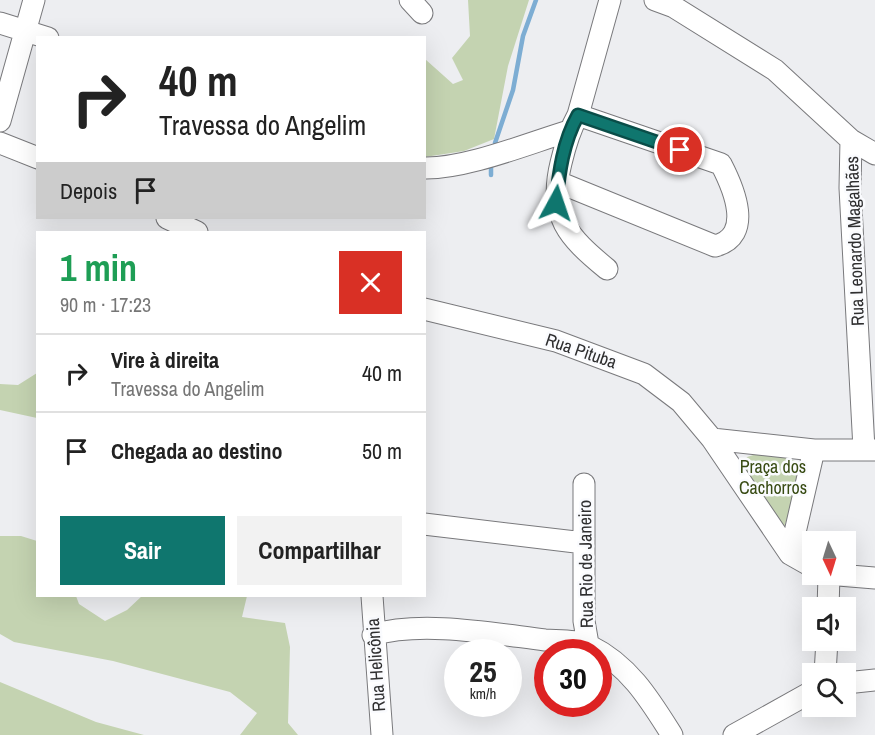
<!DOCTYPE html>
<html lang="pt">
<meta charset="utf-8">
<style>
:root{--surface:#fff;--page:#f2f2f2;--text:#222;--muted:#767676;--line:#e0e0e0;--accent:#0f766e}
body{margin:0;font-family:"Archivo Narrow",sans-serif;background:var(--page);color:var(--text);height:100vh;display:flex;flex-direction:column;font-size:22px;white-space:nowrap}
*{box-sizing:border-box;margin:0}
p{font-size:20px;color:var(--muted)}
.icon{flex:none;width:33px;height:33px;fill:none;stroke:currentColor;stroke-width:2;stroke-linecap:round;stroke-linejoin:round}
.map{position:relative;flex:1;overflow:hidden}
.side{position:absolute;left:36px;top:231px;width:390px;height:366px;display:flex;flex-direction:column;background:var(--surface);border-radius:0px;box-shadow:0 6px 24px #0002}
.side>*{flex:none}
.hud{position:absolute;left:36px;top:36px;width:390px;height:183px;border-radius:0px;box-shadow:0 6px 24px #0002;background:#fff;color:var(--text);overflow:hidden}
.needle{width:39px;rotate:176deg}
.buttons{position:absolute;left:802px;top:531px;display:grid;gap:12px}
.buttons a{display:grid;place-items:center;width:54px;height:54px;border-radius:0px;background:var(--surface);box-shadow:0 6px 24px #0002;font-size:30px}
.speed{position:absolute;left:444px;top:639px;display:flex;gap:12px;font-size:30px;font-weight:700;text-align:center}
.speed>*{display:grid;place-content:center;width:78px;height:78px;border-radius:50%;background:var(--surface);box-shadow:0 6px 24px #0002;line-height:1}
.speed small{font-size:15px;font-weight:400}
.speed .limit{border:9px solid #d22;background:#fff;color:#111}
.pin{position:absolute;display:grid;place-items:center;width:51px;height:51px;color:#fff;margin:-26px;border:3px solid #fff;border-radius:50%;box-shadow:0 2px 6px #0007}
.me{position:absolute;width:66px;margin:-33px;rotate:5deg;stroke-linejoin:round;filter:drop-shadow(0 0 4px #0008)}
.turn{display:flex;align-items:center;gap:21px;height:126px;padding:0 24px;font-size:27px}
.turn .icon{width:78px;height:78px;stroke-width:2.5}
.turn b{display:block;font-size:42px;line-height:51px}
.then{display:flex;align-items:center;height:57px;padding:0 24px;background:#0003;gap:12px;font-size:22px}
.round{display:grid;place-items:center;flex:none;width:63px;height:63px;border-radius:0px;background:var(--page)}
.headline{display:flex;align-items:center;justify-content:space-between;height:102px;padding:0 24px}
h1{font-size:36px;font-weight:800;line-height:45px;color:#1e9e55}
.cta{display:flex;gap:12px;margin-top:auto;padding:12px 24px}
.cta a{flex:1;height:69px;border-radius:0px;background:var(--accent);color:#fff;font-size:24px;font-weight:800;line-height:69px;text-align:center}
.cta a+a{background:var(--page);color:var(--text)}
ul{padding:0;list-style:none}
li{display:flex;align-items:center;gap:18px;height:78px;padding:0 24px;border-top:2px solid var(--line)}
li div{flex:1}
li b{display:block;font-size:22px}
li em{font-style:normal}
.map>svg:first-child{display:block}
</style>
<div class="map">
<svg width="875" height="735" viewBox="0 0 875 735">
<rect width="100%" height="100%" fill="#edeef1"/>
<path fill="#c4d3b1" d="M468,0H529L508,66L494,139L464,151L425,157V59L453,84L463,80L452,58L470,36Z
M37,373V418L0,410V384L18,385Z
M763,452L799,462L790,510L783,530L743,466L747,457Z
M0,536H21L37,541L38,596H76L79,604L105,621L127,610L142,596H247L242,617L285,623L290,647L288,723L298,735H240L257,713L230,692L113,661L14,642L0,634Z
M0,682L96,722L144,735H0Z"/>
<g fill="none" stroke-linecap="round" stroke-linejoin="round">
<path stroke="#7dadd3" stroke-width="4.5" d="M495,143L513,90L523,36L536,0
M491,175V163"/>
<defs>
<path id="minor" d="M410,0L422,13
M655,0L674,7L775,70L851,140L875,154
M0,23L48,38
M0,121L34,0
M851,140L850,188L864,449
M0,143L38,158
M424,168C466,169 529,143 569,131
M558,182L715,246C754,236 734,189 721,164L578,115
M167,218L197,232
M607,269C568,237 548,216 561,163C565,146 569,131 578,115L610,0
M424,309L556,341L644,374L681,402L712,439L790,554L813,567
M712,439L814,450H875
M584,484V621L588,644
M424,524L584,543
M790,554L814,450
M826,574L875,578
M372,596L382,735
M828,608L829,576
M373,635C421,620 495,634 545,640C559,641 579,640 590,646C629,665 650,700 672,735
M825,674L827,640
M846,683L875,680
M734,735L813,691"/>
</defs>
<use href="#minor" stroke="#79797c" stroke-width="23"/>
<use href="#minor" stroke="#fff" stroke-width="21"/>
</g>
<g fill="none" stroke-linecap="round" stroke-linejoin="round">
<defs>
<path id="route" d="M556,203C559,172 563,142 578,115L680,150"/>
</defs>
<use href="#route" stroke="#0a4d48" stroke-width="15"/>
<use href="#route" stroke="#0f766e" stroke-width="10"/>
</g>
<g text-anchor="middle" stroke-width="5" stroke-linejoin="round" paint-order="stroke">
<g font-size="18" fill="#2f2f30" stroke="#fafbfe">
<text transform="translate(855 241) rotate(-92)" y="6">Rua Leonardo Magalhães</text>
<text transform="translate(581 351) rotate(19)" y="6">Rua Pituba</text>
<text transform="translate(586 564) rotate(-91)" y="6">Rua Rio de Janeiro</text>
<text transform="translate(376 665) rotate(-94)" y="6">Rua Helicônia</text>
</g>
<g font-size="18" fill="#384b13" stroke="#fafbfe">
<text x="773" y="473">Praça dos<tspan x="773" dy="21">Cachorros</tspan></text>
</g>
</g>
</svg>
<div class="buttons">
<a><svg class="needle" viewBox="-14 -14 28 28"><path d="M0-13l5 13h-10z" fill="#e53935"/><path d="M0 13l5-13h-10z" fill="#767676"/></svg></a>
<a><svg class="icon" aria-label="sound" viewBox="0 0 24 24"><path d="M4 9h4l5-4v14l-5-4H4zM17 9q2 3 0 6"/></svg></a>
<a><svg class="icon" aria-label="search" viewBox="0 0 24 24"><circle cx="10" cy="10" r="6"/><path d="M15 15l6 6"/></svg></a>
</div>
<div class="speed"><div>25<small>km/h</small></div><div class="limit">30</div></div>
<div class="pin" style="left:680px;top:150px;background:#d93025"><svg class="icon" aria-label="arrive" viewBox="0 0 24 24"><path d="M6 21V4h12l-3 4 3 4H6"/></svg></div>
<svg class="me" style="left:556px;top:203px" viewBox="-20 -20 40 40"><path d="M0-17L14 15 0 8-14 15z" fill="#0f766e" stroke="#fff" stroke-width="4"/></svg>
<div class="hud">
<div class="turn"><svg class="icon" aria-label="right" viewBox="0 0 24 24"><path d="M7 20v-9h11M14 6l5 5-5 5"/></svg><div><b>40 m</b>Travessa do Angelim</div></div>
<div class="then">Depois<svg class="icon" aria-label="arrive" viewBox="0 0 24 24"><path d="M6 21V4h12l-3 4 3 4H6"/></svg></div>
</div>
<section class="side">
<div class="headline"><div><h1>1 min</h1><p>90 m · 17:23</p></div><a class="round" style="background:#d93025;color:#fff"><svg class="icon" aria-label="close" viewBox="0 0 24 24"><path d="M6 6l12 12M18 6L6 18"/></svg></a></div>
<ul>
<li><svg class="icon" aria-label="right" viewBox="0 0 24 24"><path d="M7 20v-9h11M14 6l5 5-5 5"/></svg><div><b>Vire à direita</b><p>Travessa do Angelim</p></div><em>40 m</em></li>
<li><svg class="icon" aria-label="arrive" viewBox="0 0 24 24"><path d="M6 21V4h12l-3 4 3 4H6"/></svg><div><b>Chegada ao destino</b></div><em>50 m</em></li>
</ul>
<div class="cta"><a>Sair</a><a>Compartilhar</a></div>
</section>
</div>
